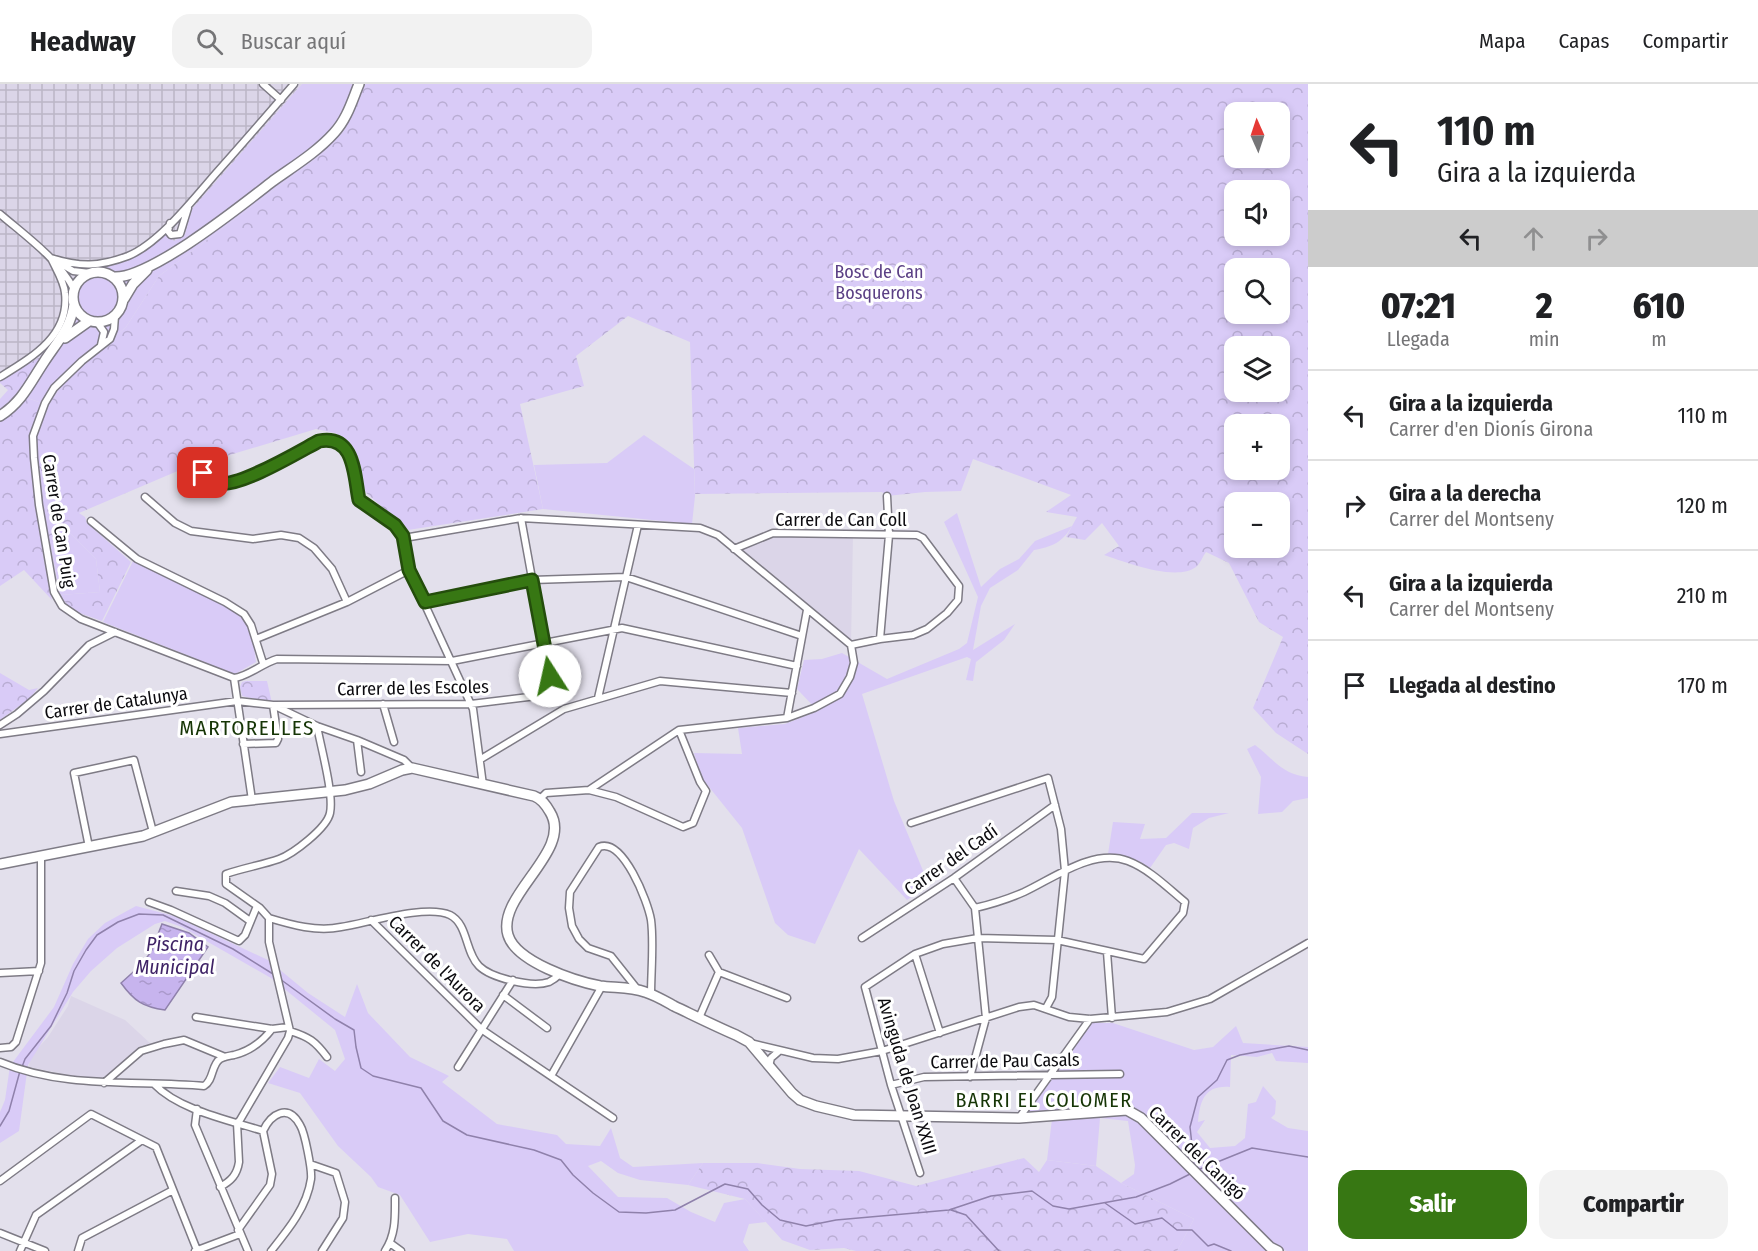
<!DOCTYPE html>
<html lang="es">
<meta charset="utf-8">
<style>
:root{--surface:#fff;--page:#f2f2f2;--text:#202124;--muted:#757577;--line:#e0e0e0;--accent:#377713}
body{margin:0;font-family:"Fira Sans Condensed",sans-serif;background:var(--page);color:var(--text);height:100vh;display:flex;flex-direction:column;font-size:22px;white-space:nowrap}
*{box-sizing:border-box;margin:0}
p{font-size:20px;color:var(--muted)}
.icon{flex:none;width:33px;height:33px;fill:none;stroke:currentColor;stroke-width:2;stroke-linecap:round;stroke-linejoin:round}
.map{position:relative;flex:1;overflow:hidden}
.drawer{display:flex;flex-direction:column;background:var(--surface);width:450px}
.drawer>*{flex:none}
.banner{background:#fff;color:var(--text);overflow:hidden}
.needle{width:39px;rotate:357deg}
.tools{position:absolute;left:1224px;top:18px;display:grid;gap:12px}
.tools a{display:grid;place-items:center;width:66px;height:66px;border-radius:12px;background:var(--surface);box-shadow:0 3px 9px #0003;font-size:30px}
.pin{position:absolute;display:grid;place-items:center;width:51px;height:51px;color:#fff;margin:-26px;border-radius:12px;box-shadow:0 3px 9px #0006}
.me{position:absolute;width:66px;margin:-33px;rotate:350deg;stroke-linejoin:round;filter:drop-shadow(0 0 4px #0008)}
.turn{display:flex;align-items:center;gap:21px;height:126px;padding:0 30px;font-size:27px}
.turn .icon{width:78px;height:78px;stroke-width:2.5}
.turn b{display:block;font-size:42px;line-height:51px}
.lanes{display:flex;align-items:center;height:57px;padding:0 30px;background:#0003;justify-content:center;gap:30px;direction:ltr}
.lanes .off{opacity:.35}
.eta{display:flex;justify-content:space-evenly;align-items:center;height:102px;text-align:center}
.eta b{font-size:36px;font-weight:800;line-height:42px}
.action{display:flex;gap:12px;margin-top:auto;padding:12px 30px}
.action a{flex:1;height:69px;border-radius:18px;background:var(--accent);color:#fff;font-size:24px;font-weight:800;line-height:69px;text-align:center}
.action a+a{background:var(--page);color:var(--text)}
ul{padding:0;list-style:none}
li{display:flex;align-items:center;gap:18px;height:90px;padding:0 30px;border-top:2px solid var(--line)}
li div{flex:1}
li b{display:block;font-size:22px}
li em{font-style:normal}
header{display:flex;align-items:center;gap:36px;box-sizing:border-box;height:84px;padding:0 30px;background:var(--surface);border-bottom:2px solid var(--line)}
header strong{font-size:28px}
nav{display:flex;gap:33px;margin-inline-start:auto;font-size:21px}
.search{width:420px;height:54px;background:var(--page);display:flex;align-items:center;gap:15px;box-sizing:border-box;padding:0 21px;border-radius:18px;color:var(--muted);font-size:22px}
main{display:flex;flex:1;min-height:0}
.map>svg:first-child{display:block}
</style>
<header>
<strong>Headway</strong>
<div class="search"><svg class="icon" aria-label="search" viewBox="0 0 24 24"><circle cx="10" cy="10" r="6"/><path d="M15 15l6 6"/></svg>Buscar aquí</div>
<nav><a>Mapa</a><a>Capas</a><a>Compartir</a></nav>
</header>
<main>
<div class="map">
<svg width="1308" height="1167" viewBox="0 0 1308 1167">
<defs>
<pattern id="industrial-grid" width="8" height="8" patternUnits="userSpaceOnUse" patternTransform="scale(1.5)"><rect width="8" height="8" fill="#dbd5e8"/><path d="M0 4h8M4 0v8" fill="none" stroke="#bbb6c6"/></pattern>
<pattern id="forest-crowns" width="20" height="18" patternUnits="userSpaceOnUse" patternTransform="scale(1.5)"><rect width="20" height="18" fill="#d9cbf7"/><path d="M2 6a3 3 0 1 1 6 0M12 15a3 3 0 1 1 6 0" fill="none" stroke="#b9add3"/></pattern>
<pattern id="water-ripples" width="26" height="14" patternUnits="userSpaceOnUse" patternTransform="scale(1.5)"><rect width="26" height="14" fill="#c7b4ee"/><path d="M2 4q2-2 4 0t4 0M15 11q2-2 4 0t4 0" fill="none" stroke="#aa99cb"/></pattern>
</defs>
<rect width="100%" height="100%" fill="#e3e0ec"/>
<path fill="#dbd5e8" d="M773,449L853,450L851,561L734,465Z
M71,912L125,936L151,960L138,964L106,994L80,993L29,983L30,973L48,953L68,922Z"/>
<path fill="url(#industrial-grid)" d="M0,0H302L193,125L185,150L174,157L165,150L149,164L125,177L96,184L83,185L69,202L66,238L57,253L40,273L0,296Z"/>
<path fill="#d9cbf7" d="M302,0H362C354,23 348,46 330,64L159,192L126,243L67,296L48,321L27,314L22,309L40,273L66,238L69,202L83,185C115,183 141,171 166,150L174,157L185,150L192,125Z
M644,351L694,385L695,412L692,440L543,425L534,381L607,379Z
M957,429L981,503L1000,485L1019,475L1035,457L1072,442C1063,458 1052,463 1034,466L1018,486L990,504L981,522L973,566L1015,540L1004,556L976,578L973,597L966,596L971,575L967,573L862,610L894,717L929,801L907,816L859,765L815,860L788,851L775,839L742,744L701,693L694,669L742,670L738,644L785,640L818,627L797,605L804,576L822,575L842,569L887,595L959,565L967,559L978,513L944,438Z
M65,444L96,475L100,508L60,511L50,460Z
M133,477C159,490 229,517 245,537C254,548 254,565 256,578L235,590L103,538Z
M1255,661C1275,676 1281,690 1308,693V714L1293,717L1282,728L1258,730L1261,693L1247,665Z
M1192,729H1229L1209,734L1193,744L1189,765L1174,759L1166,761L1150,784L1139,777L1108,770L1113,738L1145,740L1140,755L1166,754Z
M136,822L174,832L268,876L308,909L345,933L357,900L368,929L410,973L449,992L442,998L497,1040L557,1051L566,1060L600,1062L611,1044L620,1074L633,1083L703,1079L688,1101L640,1096L618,1089L601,1077L588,1082L618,1113L667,1114L691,1128L715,1138L724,1119L745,1115L766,1138L749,1140L743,1158L749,1167H514L507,1155L468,1150L430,1158L400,1111L378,1103L371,1093L338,1062L300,1009L268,999L280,983L309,994L319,975L335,987L345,975L335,946L271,894L182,843L165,837L155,840L117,864L91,887L73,908L28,981L19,1047L0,1059V1028L5,1016L10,982L54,923L73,880L88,855L105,839Z
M1092,939H1113L1194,966L1213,963L1236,942L1243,959L1308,963V979L1276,977L1272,969L1257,973L1231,971L1230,1003C1205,1001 1200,1016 1198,1038L1205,1036L1197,1048L1210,1064L1235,1062L1245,1054L1248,1020L1256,1018L1263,1002L1276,1017L1275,1030L1271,1034L1288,1044L1308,1047V1167H1287L1255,1155L1269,1167H1177L1194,1135L1121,1099L1134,1090L1135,1081L1128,1037L1100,1034L1096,1082L1047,1076L1053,1027L1027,1030Z"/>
<path fill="url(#forest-crowns)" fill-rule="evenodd" d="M362,0H1308V679V670L1276,649L1253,624L1283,553L1259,538L1229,479L1206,468C1203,472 1200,480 1196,483C1176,498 1125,478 1104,471L1119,462L1102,439L1085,456L1066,453L1077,433L1046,428L1071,411L973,375L961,407L925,408L887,412L882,408L695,410L690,258L628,232L576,272L584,302L520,320L543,425L408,446L363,406L358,373L349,358L335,349L316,345L180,386L79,429L85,433L87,439L131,478L102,537L71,526L60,511L100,508L96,475L65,444L43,471L52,516L24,486L0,502V337L17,325L27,314L48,321L67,296L126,243L159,192L330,64L345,45ZM1234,28H1280V74H1234ZM1234,106H1280V152H1234ZM1234,184H1280V230H1234ZM1234,262H1280V308H1234ZM1234,340H1280V386H1234ZM1234,418H1280V464H1234Z
M40,273L22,309L0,328V315L8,306L0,299V296Z
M0,589L29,606L38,604L30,614L0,636Z
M246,597H267L272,619L242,612L240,603L242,598Z
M1024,1074L1039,1088L1047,1076L1096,1082L1121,1099L1194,1135L1177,1167H856L844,1164L810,1166L782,1156L745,1115L688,1101L703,1079H757L800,1085L859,1087L916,1102Z"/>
<path fill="url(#water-ripples)" stroke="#8f81ab" stroke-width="1.5" d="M162,840L189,849L208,863L165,926C143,923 134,917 121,899L141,881L151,868Z"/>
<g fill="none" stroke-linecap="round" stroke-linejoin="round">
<path stroke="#8f81ab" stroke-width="1.5" d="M280,895L335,935L354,946L356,963L361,984L373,992L421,1004L443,1037L467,1051L534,1066L561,1076L573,1091L593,1109L619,1128L646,1129L675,1126L725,1100L748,1105L762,1121L780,1136L806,1142L836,1136L949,1126L991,1112L1032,1107L1053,1122L1069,1125L1136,1113L1170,1100L1190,1090
M22,983L25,975L51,942L67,909L74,887L86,866L97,851L118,838L139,830L163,831L233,865L273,890
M0,1042L9,1027L20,987
M1206,1083L1192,1061L1190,1043L1198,1013L1217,996L1227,976L1240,971L1289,962L1308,966
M1200,1085L1252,1064L1308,1073
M1105,1119L1135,1140L1162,1134L1177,1146H1192L1208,1162L1214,1160L1231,1167
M951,1126L966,1131L999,1167"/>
<defs>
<path id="street" d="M263,0L281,16
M0,130C27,153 57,174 74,205
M170,139L168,147L171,151L180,150L188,124
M51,174C80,183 99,183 128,172C160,159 195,113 218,87C244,58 269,29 294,0
M60,179L73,187L90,189
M115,232L114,245L110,255L82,277L54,304L45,319L33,352L34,374L39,421L54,508L62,522L81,535L234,594
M97,238L104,248L101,261
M0,293C31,274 70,252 65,209C64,197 56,185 51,174
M203,389C208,392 213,398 219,399C239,404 300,367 319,357C355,351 354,391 359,416L395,441L403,452L409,486L473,625L483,701
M145,413L175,439L191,447L253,455L281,451L299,454L314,464L332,485L347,518
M91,437L137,475L225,518L244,530L251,541L263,579
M404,454L521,434L700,444L718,451L851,561
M734,465L773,449L917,451L923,454L959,502L958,516L947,529L927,545L913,551L880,555L851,561
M425,518L532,496L626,493L802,552
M256,555L347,518L409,486
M880,555L889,451L887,412
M234,594C247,593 263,579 277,575L452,577L622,544L797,582
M234,594L252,716
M598,614L638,441
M383,620L394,658
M787,634L807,526
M0,641L17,630L44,607L89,561L115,548
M0,650L237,617L273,621L317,642L357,656L404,676L412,684
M357,656L361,688
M243,660L276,659L278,655L273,621L471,620L553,610L521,434
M481,675L564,625L660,597L792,609
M589,706L616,713L683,743L693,739L706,707L700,698L679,646
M540,715L546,709L589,706L679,646L787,634L814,624L840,610L850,593L854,579L851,561
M911,739L1048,694L1061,745L1065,787L1052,913L1046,924
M89,763L74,689L134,676L153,748
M954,794L975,824L986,934L970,993
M176,807L209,812L225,819L250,837
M149,818L171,826L239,857L245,851L257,822
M269,834C292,841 317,848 341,843C367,839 426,820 450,831C468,840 465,868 479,882C491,894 532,904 549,898C553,896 557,893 560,890
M371,836L481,945L613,1034
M862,854L954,794L1055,721
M1107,868L1112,934
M915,870L940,949
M709,871L719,888L787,914
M0,889L39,887
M638,906L611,872L588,864L579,855L572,842L569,824L570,808L599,763C623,753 648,818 651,836C654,858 651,888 651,911
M503,911L547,944
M196,933L272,945L288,943
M699,934L719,888
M290,947L269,858V834L260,824L226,800V790C243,784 262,781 279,775C293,770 327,744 330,729C334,710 321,664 317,642
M290,947C309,953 315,957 327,973
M750,959L813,974L838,975L882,967L1019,923L1034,921L1069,933L1090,935L1167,928L1210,915L1308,859
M0,964L11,963L16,958L41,879V773
M0,978C64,1005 136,996 204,1002C214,996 211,981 220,975C225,972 229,972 234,971C250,967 262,958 272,945
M769,982L771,974L778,968
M458,983L513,896
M551,992L602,902
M104,999L141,967L164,960L184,956L225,973
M154,1000C179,1026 229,1036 263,1047
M891,1001L924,993L1120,990
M197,1025L195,1041L248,1167
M1019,1034L1090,935
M263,1047C271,1030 288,1019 300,1041C305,1049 312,1086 311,1095C307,1123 288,1146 271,1167
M310,1080L336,1089L345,1118L343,1134L322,1167
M920,1089L891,1001L865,903L915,870L943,860L978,854L1057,856L1144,875L1183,829L1185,818C1168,804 1149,785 1128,777C1093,764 1054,794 1024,808C1008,815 992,820 975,824
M0,1097L91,1030L156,1063L197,1166
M220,1103C231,1097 237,1091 239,1078L237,1039L240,1036L288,954L290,947
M238,1146L270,1101L272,1090L263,1047
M0,1149L45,1167
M390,1159L401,1167
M20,1167L36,1131L142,1056
M78,1167L82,1154L173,1106
M195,1167L240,1150
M385,1167C396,1150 395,1133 395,1114"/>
<path id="secondary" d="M73 213a25 25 0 1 1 50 0a25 25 0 1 1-50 0Z
M114,193C150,195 242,121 273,97C294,82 317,68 334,49C347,35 352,17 359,0
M124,215L133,200L147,186
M65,254L89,237
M0,332C22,318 30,299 44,278C57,258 71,244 74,220
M0,780L143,752L231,718L345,706L369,700L402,686L412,684L534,712C542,715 546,721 550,728C574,767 496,811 508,851C516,878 575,897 600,902C615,904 631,903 645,908C655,911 665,917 674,922C695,932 715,942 736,951L749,958L792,1009L800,1016L816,1022L854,1031L1019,1034L1127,1026L1141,1034L1270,1163L1278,1167"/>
</defs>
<use href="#street" stroke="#7e7b85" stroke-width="9"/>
<use href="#secondary" stroke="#7e7b85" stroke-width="12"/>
<use href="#street" stroke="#fff" stroke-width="6"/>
<use href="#secondary" stroke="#fff" stroke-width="9"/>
</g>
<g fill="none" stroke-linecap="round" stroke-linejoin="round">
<defs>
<path id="route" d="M203,389C208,392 213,398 219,399C239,404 300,367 319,357C355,350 354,391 359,416L395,441L403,452L409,486L425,518L532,496L550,592"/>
</defs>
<use href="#route" stroke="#244d0c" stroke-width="15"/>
<use href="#route" stroke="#377713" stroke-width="10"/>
</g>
<g text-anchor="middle" stroke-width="6" stroke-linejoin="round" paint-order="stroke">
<g font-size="18" fill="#5b4085" stroke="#fff">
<text x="879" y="194">Bosc de Can<tspan x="879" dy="21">Bosquerons</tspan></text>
</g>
<g font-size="18" fill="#0c0b0f" stroke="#fff">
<text x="841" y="442">Carrer de Can Coll</text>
<text transform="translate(59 437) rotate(81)" y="6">Carrer de Can Puig</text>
<text transform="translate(413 604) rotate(-1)" y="6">Carrer de les Escoles</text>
<text transform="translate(116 619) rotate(-8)" y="6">Carrer de Catalunya</text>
<text transform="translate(951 776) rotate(-35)" y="6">Carrer del Cadí</text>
<text transform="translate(437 880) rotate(45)" y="6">Carrer de l'Aurora</text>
<text transform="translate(1005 977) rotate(-1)" y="6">Carrer de Pau Casals</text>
<text transform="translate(907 992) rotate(73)" y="6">Avinguda de Joan XXIII</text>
<text transform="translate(1197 1069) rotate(44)" y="6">Carrer del Canigó</text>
</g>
<g font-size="20" font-style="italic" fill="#3f2366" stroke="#fff">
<text x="175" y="867">Piscina<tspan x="175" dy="23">Municipal</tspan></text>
</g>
<g font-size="20" letter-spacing="1.5" fill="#163506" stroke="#fff">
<text x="1044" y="1023">BARRI EL COLOMER</text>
</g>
<g font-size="21" letter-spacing="1.5" fill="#163506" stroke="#fff">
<text x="247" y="651">MARTORELLES</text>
</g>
</g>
</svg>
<div class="tools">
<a><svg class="needle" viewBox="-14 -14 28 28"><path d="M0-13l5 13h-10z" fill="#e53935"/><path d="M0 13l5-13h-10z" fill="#757577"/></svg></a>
<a><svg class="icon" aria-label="sound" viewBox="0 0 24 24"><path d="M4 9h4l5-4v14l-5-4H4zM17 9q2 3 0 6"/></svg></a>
<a><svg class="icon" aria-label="search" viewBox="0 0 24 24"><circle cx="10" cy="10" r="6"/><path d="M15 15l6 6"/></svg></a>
<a><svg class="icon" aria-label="layers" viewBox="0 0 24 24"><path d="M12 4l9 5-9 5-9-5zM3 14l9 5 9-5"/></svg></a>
<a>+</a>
<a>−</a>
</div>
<div class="pin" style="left:203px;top:389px;background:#d93025"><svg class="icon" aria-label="arrive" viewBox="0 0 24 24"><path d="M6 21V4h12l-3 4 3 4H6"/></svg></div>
<svg class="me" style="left:550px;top:592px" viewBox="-20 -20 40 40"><circle r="19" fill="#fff"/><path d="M0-13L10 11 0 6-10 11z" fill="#377713"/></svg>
</div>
<section class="drawer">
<div class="banner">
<div class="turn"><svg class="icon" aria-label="left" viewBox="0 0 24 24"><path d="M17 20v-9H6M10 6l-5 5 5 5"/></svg><div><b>110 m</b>Gira a la izquierda</div></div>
<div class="lanes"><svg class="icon" aria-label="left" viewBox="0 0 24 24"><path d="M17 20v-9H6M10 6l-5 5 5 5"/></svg><svg class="icon off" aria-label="ahead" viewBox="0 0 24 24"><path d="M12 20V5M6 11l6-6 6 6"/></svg><svg class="icon off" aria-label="right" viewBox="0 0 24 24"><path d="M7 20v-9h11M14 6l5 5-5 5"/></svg></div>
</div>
<div class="eta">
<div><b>07:21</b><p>Llegada</p></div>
<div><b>2</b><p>min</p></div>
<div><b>610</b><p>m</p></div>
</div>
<ul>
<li><svg class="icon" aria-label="left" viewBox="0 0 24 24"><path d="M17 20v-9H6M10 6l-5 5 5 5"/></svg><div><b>Gira a la izquierda</b><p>Carrer d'en Dionís Girona</p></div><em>110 m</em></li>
<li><svg class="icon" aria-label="right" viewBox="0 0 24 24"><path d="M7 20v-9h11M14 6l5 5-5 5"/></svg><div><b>Gira a la derecha</b><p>Carrer del Montseny</p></div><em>120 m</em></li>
<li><svg class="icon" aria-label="left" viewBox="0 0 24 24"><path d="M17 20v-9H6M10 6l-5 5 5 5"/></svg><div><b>Gira a la izquierda</b><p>Carrer del Montseny</p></div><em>210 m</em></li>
<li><svg class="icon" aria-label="arrive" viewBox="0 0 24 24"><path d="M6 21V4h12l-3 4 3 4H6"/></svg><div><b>Llegada al destino</b></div><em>170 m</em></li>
</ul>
<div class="action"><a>Salir</a><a>Compartir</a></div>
</section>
</main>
